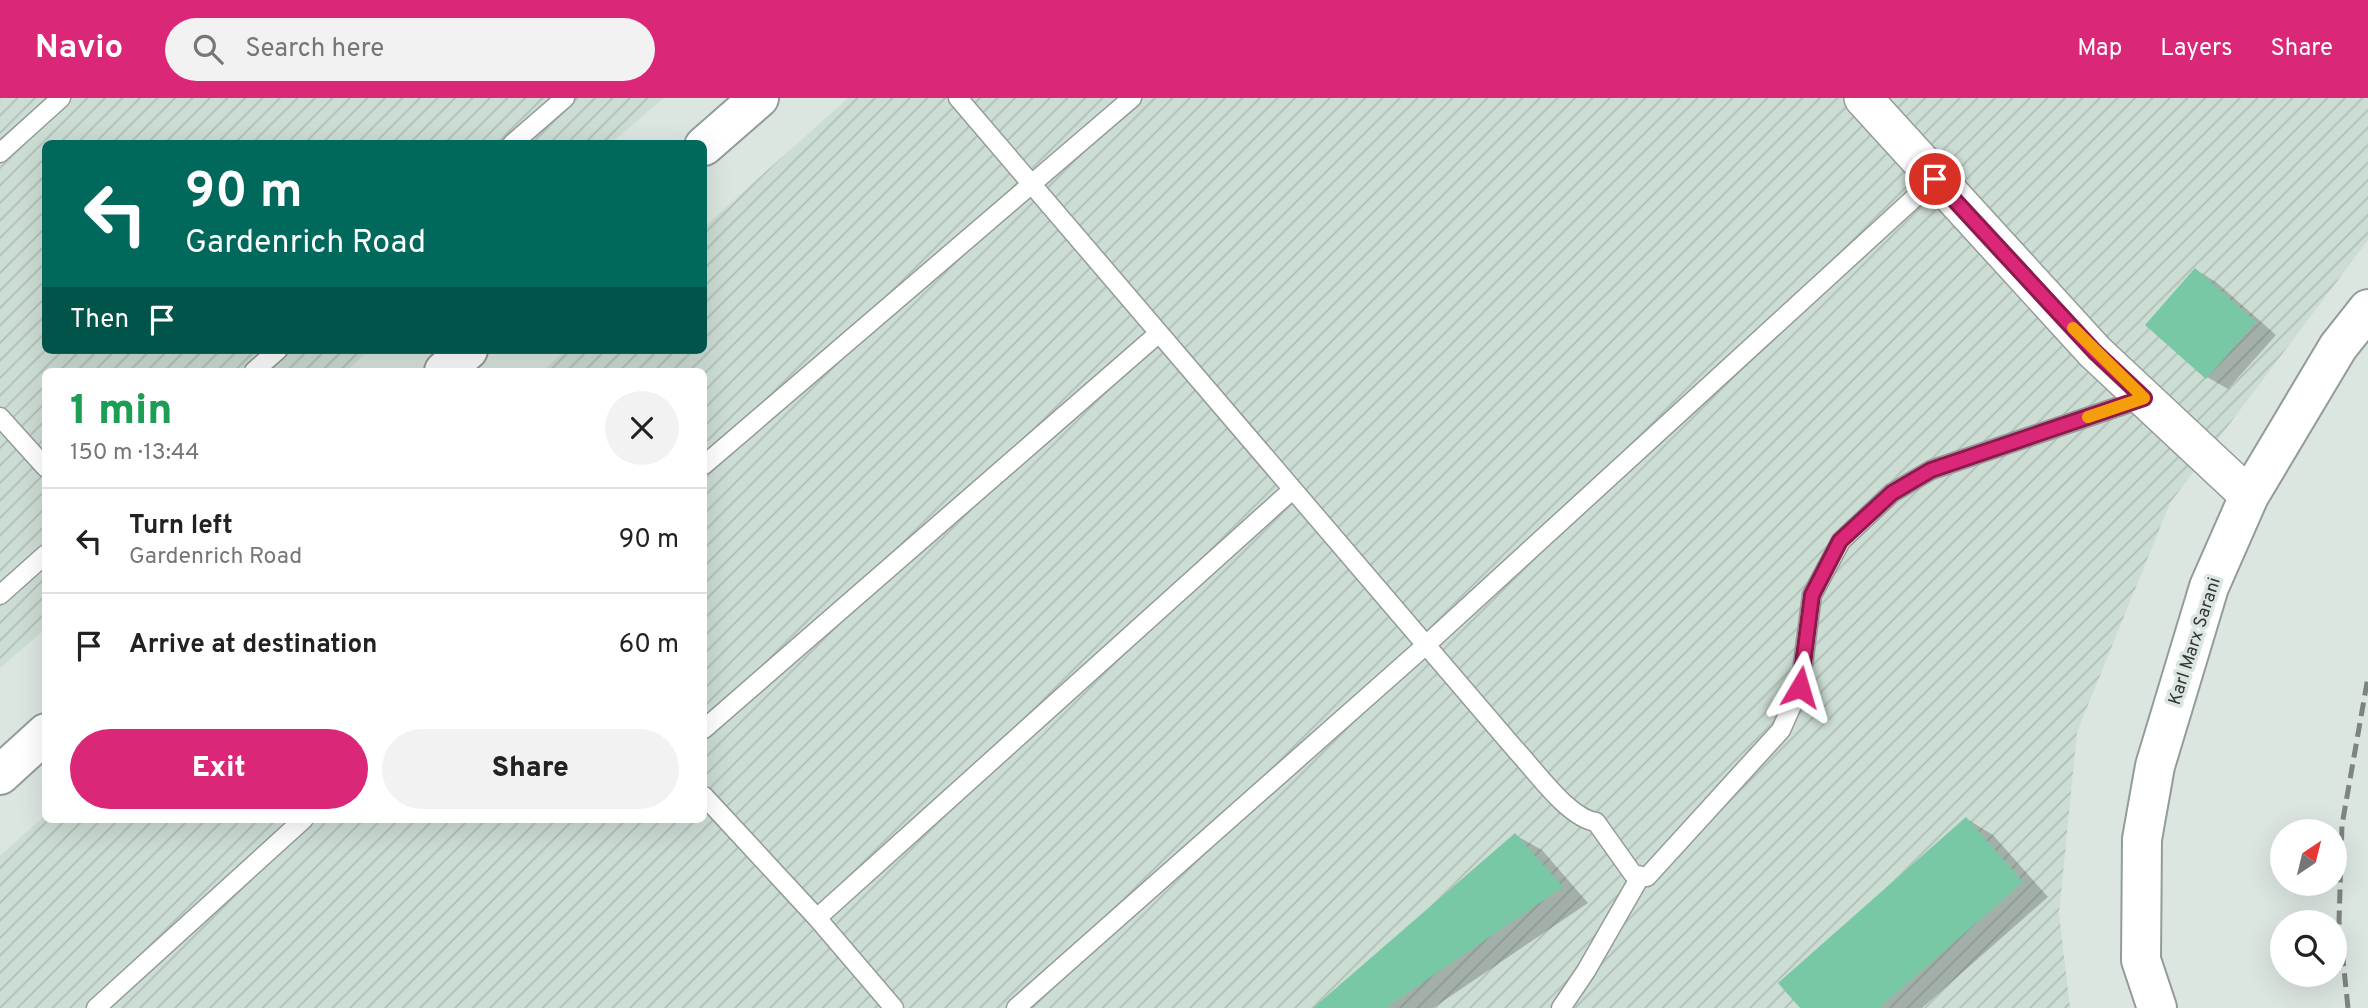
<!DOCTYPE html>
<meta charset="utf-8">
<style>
:root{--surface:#fff;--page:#f2f2f2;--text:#222;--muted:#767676;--line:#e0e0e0;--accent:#db2777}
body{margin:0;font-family:Overpass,sans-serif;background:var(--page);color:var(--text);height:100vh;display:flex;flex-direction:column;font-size:26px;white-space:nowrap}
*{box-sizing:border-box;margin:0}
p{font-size:23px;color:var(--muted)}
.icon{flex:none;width:38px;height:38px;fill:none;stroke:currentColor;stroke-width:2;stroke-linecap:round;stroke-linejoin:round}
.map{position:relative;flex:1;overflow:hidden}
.drawer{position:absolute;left:42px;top:270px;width:665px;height:455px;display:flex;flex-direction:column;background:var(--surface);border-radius:10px;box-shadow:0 7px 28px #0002}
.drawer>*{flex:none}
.guide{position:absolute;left:42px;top:42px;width:665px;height:214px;border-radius:10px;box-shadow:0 7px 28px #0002;background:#00695c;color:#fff;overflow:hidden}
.needle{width:46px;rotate:35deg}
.controls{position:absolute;left:2270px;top:721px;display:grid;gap:14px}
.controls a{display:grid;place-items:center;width:77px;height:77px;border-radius:50%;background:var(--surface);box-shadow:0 7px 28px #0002;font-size:35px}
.pin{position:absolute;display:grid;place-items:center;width:60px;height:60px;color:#fff;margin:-30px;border:4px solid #fff;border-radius:50%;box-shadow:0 2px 7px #0007}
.me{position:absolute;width:77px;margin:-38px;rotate:7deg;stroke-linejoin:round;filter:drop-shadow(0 0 5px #0008)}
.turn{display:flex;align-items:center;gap:24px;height:147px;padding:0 28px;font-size:32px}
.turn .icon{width:91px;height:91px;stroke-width:2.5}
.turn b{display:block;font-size:49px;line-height:60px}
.then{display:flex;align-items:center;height:66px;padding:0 28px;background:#0003;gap:14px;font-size:26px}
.round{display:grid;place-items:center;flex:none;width:74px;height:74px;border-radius:37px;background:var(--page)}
.headline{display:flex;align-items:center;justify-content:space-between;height:119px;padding:0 28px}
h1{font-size:42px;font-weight:800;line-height:52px;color:#1e9e55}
.cta{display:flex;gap:14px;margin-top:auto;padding:14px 28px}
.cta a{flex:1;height:80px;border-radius:42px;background:var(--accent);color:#fff;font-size:28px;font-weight:800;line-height:80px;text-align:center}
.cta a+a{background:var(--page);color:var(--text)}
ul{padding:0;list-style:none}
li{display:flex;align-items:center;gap:21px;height:105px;padding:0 28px;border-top:2px solid var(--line)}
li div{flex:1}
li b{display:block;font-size:26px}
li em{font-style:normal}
header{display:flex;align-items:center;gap:42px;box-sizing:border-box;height:98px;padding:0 35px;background:var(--accent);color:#fff}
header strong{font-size:33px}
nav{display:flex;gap:38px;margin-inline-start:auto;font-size:24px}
.search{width:490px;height:63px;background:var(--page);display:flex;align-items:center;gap:18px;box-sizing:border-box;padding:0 24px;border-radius:38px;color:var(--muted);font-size:26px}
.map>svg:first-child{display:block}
</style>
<header>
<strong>Navio</strong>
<div class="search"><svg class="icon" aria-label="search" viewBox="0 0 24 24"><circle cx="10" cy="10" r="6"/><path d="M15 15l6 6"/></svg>Search here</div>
<nav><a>Map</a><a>Layers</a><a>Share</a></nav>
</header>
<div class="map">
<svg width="2368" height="910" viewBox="0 0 2368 910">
<defs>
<pattern id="industrial-furrows" width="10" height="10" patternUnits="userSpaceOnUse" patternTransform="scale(1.75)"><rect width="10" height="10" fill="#ccddd4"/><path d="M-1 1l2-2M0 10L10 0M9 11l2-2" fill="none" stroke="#b0beb7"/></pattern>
</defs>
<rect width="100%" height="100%" fill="#dce6e1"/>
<path fill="url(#industrial-furrows)" d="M0,0H664L611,45L46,46V252H370L346,273H46L45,531L0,570Z
M848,0H2368V142L2170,405L2077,634L2059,815L2070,910H0V758L45,717L46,721H704V273H542L566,252H704V129Z"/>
<path fill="#0003" d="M2196,172L2216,184L2276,237L2228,291L2207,279Z
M1967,721L1993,737L2048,799L1922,910H1802Z
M1515,737L1542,752L1588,805L1433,910H1316Z"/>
<path fill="#78c8a5" d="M2195,170L2256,224L2206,281L2145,227Z
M1966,719L2023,784L1879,910H1800L1778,885Z
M1515,735L1563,789L1385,910H1313Z"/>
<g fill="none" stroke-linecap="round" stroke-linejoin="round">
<defs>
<path id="lane" d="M958,0L1515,651C1535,672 1568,720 1596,724L1633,776L1647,779L1781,632L1800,589L1812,497L1841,443L1892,395L1931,372L2144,300
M512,46L565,0
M0,55L61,0
M254,273L278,252
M0,319L46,370
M704,367L1132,0
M0,497L46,456
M704,631L1159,235
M704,698L817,820L894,910
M817,820L1292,392
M96,910L304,721
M1016,910L1426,547L1935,81
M1561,910L1586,873L1640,779"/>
<path id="street" d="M1863,0L2095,254L2249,398"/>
<path id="secondary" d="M704,48L759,0
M444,273L468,252
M0,677L46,635
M2157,910L2141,862L2142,741L2155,668L2209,489L2249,398L2338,249L2368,211"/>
</defs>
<use href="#lane" stroke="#939c98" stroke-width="21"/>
<use href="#street" stroke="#939c98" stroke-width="40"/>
<use href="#secondary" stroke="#939c98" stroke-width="42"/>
<use href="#lane" stroke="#fff" stroke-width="18"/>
<use href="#street" stroke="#fff" stroke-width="37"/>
<use href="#secondary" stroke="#fff" stroke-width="38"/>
<path stroke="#7e8481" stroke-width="5" stroke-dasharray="14 7" stroke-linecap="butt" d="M2348,910L2339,823L2342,727L2368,579"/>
</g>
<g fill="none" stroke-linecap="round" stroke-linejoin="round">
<defs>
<path id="route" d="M1800,589L1812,497L1840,443L1892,395L1931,372L2144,300L2095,254L1935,81"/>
</defs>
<use href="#route" stroke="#8e194d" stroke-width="18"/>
<use href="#route" stroke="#db2777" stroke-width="12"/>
<path stroke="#f59e0b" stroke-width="12" d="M2073,230L2144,300L2088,319"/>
</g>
<g text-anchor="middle" stroke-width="7" stroke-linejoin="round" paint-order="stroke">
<g font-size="18" fill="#343735" stroke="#dce6e1">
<text transform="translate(2194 543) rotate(-72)" y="6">Karl Marx Sarani</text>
</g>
</g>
</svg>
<div class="controls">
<a><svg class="needle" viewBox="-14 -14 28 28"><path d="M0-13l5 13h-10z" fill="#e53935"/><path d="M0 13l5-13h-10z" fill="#767676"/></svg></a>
<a><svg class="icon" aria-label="search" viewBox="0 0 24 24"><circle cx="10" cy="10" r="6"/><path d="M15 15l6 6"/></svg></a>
</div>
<div class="pin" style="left:1935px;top:81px;background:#d93025"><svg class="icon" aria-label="arrive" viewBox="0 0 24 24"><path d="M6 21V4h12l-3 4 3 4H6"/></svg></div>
<svg class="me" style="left:1800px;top:589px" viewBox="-20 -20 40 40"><path d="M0-17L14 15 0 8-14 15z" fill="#db2777" stroke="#fff" stroke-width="4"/></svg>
<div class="guide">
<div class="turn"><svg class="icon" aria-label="left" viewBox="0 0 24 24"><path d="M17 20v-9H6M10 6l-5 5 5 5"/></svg><div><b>90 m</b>Gardenrich Road</div></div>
<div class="then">Then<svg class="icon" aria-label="arrive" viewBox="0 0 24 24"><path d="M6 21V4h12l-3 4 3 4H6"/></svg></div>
</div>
<section class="drawer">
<div class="headline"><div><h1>1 min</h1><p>150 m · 13:44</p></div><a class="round"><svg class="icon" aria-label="close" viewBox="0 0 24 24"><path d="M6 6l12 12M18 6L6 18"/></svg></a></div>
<ul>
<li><svg class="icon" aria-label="left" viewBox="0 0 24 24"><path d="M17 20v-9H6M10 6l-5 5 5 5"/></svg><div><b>Turn left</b><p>Gardenrich Road</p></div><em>90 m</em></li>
<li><svg class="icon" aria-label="arrive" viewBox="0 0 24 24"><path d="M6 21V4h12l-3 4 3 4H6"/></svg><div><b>Arrive at destination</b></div><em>60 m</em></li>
</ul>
<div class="cta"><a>Exit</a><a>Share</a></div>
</section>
</div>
